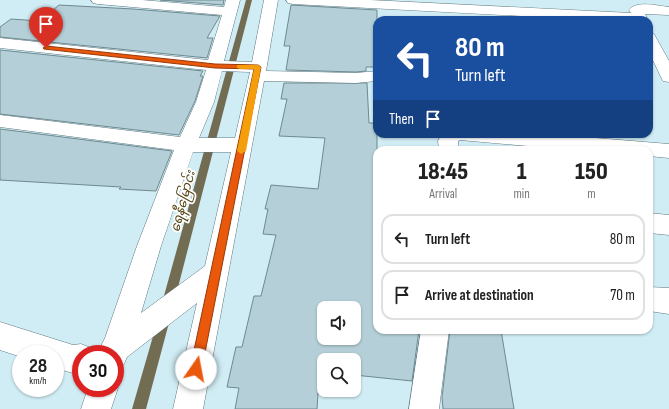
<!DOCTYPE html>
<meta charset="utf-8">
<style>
:root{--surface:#fff;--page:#f2f2f2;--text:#222;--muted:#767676;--line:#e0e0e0}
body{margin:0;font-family:"Sofia Sans Condensed","Noto Sans Myanmar",sans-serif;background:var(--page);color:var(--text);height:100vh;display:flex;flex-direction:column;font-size:15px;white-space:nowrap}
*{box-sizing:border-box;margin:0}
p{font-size:13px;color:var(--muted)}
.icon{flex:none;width:22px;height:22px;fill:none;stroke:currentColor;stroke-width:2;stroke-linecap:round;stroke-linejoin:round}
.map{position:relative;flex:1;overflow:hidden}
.drawer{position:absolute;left:373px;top:146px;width:280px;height:188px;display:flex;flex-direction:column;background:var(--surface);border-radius:12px;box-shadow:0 1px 3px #0004}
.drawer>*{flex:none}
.guide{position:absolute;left:373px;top:16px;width:280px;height:122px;border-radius:12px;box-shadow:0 1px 3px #0004;background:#1a4fa0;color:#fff;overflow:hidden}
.fabs{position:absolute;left:317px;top:301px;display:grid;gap:8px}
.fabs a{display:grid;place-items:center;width:44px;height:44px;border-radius:8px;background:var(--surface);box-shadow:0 1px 3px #0004;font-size:20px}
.speed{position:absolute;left:12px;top:345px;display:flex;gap:8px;font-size:20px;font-weight:700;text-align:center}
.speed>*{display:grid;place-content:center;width:52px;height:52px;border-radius:50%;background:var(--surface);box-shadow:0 1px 3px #0004;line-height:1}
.speed small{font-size:10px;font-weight:400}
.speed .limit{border:6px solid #d22;background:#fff;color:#111}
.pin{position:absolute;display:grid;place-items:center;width:34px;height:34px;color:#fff;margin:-41px -17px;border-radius:50% 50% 50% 0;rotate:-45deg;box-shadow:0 0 4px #0007}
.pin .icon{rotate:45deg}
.me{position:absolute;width:44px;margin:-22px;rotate:12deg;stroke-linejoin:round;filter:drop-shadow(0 0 3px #0008)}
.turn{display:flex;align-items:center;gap:14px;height:84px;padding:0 16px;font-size:18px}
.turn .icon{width:52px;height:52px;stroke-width:2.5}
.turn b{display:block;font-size:28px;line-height:34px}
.then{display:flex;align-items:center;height:38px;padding:0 16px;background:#0003;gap:8px;font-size:15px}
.eta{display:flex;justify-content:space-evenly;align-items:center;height:68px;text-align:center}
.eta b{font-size:24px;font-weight:800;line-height:28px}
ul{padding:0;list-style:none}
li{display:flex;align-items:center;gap:12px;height:50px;margin:0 8px 6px;padding:0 8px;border:2px solid var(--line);border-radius:12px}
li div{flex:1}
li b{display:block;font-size:15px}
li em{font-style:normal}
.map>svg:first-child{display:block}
</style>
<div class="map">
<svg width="669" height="409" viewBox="0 0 669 409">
<rect width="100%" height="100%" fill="#d0ecf4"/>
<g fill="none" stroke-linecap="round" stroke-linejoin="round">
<path fill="#716c52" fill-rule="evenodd" d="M246,0H252L174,303L172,307L168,309L164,307L162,303Z
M164,313L168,315L170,319L146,409H132L158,319L160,315Z"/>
</g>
<path fill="#b4cfd7" stroke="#6f8990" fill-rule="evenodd" d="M160,0H224L223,5Z
M59,5L133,9L220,16L207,38H213L207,58L0,37V27L11,19L40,21Z
M291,5L377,10V67H366V71L356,72L286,70L290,46H284Z
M0,50L203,71L200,76H203L195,101L179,135L0,114Z
M284,83H367L369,123H377V330H419L412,381L354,375V360H324V390H342V395L318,393L317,409H235L239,388L227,387L236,347H242L254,296H261L276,235L263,234L268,209H265L271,185L318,189L325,138L279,136L287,99H281ZM324,308H354V338H324Z
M0,129L172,151L156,191L119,189L121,187L0,180Z
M450,330H501L514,409H443L442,397Z"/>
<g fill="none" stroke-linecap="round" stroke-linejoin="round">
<defs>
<path id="minor" d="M91,0H142L224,7L226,0H240L224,61L252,62L264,0H278L266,71L356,73L377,71V81L356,83L264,81L203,409H173L197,303L127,357L124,364L115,368V354H100L99,350L105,338L137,246L174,150L0,127V115L180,137L196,102L206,70L0,48V38L208,60L222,15L98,4L93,3ZM222,71L250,72L235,138H199L214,102ZM193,152H231L205,266L141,313L161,246Z
M286,0H370L631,13L629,10C636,0 659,6 669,7V15L645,14L648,20H598L293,4L288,3Z
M649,33L654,34L669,61V82L663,81L661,77L649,52Z
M442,134H546L669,144V158L649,156V150H573L460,140L458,141L459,150H439L438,141Z
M649,213L669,215V235L649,233Z
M649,287L669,288V314L649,311Z
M0,322L73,345L81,344L91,348L94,354H81V372L73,373L55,368V354H21V357L0,350Z
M421,330H449L439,409H409Z
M115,381L118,388L111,409H81L88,388H115Z"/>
</defs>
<use href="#minor" stroke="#5f7880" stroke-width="1"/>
<use href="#minor" fill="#fff" fill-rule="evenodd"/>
</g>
<path fill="#ea580c" stroke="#983908" d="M46,46L215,64L258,65L261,67L201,373L196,375L192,373L190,369L254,69L215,68L44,49L43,48Z"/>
<path fill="#f59e0b" d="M237,65H258L261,67L246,151L241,154L237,151L254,69H240L237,68Z"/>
<g text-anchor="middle" stroke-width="3.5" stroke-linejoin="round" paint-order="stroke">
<g font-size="13" font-style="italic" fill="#564717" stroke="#fff">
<text transform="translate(182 201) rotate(-75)" y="5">ရေနီမြောင်း</text>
</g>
</g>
</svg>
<div class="fabs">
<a><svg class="icon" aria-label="sound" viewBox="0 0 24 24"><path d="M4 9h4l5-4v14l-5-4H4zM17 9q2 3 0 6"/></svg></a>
<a><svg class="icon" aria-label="search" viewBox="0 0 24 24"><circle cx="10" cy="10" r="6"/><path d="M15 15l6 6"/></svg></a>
</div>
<div class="speed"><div>28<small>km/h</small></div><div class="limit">30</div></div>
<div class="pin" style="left:46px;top:48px;background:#d93025"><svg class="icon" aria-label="arrive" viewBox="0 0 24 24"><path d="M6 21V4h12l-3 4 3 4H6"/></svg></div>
<svg class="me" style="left:196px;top:369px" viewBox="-20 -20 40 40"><circle r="19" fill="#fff"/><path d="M0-13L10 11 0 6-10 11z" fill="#ea580c"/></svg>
<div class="guide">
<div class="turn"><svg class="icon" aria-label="left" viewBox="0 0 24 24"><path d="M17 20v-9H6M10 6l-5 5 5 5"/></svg><div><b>80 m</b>Turn left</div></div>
<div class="then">Then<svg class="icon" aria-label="arrive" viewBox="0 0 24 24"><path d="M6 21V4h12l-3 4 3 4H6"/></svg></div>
</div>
<section class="drawer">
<div class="eta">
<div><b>18:45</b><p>Arrival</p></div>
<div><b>1</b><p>min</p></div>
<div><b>150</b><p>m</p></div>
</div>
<ul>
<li><svg class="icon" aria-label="left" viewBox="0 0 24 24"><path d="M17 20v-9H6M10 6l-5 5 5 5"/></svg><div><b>Turn left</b></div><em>80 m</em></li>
<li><svg class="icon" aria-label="arrive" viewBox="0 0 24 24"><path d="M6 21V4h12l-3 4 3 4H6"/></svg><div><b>Arrive at destination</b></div><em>70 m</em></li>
</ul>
</section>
</div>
